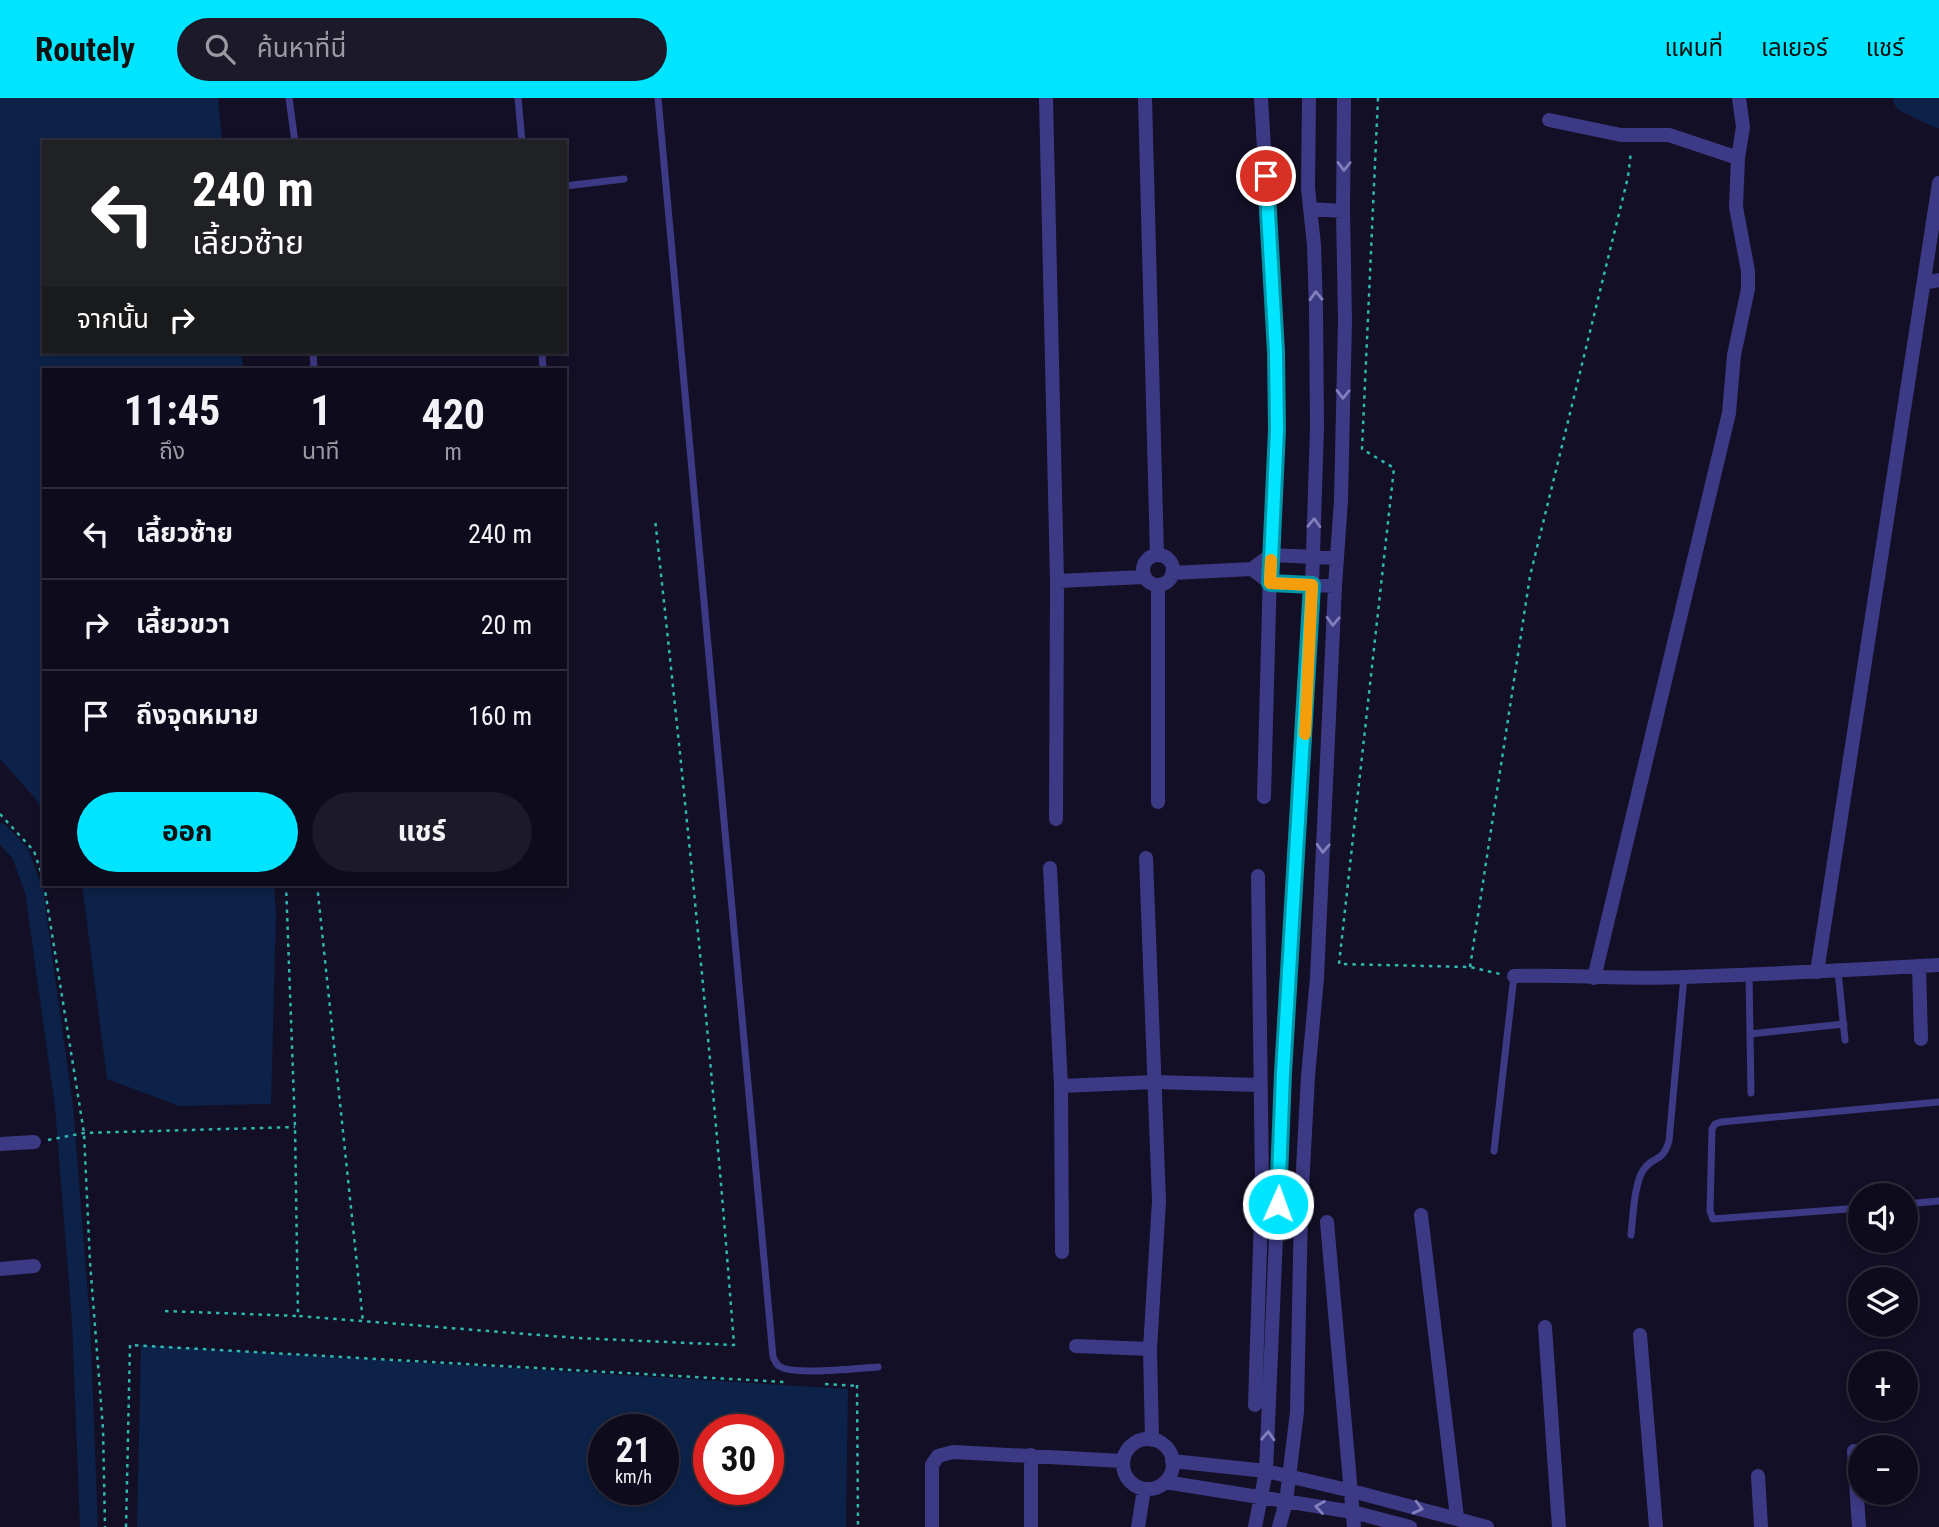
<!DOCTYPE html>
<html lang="th">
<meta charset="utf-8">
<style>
:root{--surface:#0e0b1c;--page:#1c1929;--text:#f1f3f6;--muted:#9b9ba3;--line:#2e2b3b;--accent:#00e5ff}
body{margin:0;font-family:"Roboto Condensed","Noto Sans Thai",sans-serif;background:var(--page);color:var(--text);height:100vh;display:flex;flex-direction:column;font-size:26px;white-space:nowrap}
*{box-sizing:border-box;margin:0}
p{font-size:23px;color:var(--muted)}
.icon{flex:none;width:38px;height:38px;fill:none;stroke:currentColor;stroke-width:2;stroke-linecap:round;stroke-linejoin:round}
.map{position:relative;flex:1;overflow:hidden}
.details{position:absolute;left:42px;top:270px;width:525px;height:518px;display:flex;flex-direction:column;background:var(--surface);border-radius:0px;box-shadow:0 4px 10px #0003,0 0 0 2px var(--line)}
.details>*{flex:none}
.hud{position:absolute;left:42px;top:42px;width:525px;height:214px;border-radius:0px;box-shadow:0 4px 10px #0003,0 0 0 2px var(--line);background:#202124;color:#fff;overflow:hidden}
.buttons{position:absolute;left:1848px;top:1085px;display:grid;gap:14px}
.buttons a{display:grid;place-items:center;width:70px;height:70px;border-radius:50%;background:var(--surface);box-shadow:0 4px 10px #0003,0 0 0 2px var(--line);font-size:35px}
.speed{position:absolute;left:588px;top:1316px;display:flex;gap:14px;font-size:35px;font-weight:700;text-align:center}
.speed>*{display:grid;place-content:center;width:91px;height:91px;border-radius:50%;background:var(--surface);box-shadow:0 4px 10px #0003,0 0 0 2px var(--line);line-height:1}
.speed small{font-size:18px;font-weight:400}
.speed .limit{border:10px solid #d22;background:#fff;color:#111}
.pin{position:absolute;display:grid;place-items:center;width:60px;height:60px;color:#fff;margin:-30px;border:4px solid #fff;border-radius:50%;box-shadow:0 2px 7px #0007}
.me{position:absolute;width:77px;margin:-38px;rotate:2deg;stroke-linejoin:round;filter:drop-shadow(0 0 5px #0008)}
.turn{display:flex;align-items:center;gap:24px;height:147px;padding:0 35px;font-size:32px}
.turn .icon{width:91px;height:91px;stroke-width:2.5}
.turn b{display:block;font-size:49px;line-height:60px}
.then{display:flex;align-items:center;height:66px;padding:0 35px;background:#0003;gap:14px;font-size:26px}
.eta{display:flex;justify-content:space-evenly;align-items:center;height:119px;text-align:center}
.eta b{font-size:42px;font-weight:700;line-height:49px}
.button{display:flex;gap:14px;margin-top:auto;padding:14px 35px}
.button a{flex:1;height:80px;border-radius:42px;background:var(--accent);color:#111;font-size:28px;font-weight:700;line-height:80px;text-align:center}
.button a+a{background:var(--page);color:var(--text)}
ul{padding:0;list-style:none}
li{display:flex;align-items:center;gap:21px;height:91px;padding:0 35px;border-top:2px solid var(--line)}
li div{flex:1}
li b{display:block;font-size:26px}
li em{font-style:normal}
header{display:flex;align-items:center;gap:42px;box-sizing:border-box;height:98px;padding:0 35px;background:var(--accent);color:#111}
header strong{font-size:33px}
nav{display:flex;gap:38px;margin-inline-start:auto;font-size:24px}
.search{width:490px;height:63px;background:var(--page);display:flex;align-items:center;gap:18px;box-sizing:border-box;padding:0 24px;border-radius:38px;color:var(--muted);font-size:26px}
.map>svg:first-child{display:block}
</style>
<header>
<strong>Routely</strong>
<div class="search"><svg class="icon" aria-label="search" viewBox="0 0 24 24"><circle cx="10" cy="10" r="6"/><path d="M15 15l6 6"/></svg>ค้นหาที่นี่</div>
<nav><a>แผนที่</a><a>เลเยอร์</a><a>แชร์</a></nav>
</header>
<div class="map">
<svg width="1939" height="1429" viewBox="0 0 1939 1429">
<rect width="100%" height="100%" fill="#130f26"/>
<path fill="#0c2248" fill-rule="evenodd" d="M0,0H218L222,44H44V254H241L243,271H44V716L35,700L0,661Z
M82,786H274L276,815L271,1006L179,1008L107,981Z
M141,1247L848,1291L846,1429H137ZM604,1332H663V1391H604ZM709,1332H768V1391H709Z"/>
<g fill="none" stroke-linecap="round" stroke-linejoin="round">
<path stroke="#0c2248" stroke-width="18" d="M0,734L20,755L34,793L64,1009L81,1223L89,1429"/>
<path stroke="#0c2248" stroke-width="30" d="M1908,0L1939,15"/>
<path stroke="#2fb8b0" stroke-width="2.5" stroke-dasharray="3.5 5" stroke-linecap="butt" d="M1378,0L1362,351L1394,370L1339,866L1470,869L1500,876
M0,716L34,753L44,783
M44,786L84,1035L90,1164L103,1331L105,1429
M286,786L295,1029L298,1218L577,1240L734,1247C713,971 685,696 655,421
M317,786L363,1224
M1470,869L1530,478L1628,79L1631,53
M48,1042L84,1035L295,1029
M165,1213L298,1218
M825,1286L857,1288
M857,1287L858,1429
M126,1429L130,1247L784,1284"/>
<path stroke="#3d3a85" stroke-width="7" d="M289,0L295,44
M518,0L522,44
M658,0L773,1259C775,1263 776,1266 779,1268C793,1278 858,1270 878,1269
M565,88L624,81
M313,254L314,271
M542,254L543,271
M1838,873L1845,942
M1749,877L1751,995
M1750,936L1844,926
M1494,1053L1514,878
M1906,1106L1939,1103
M1860,1110L1713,1121L1710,1113L1712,1031L1715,1026L1721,1024L1939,1004
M1631,1137C1633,1120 1634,1084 1644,1071C1654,1057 1662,1066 1669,1043L1684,879"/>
<path stroke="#3d3a85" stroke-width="14" d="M1046,0L1057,483L1056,721
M1145,0L1157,457
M1261,0L1276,254L1277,332L1270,472L1264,699
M1549,22L1621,37H1669L1738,60L1736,109L1748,173V191L1734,257L1729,315L1594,880
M1738,60L1743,29L1739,0
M1310,111L1343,113
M1924,185L1939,182
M1143 472a15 15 0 1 1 30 0a15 15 0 1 1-30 0Z
M1252,471L1270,485L1335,488
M1172,475L1252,471L1271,457L1337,460
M1057,483L1144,479
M1158,487V704
M1146,760L1159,1103L1150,1251L1152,1342
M1050,770L1061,988L1062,1154
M1919,868L1921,941
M1817,874L1939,85
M1514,878C1571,876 1627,882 1684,879C1769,876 1854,872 1939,867
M1061,988L1155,984L1259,987
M0,1046L34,1044
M1421,1117L1457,1419
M1327,1124L1354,1429
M0,1171L34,1168
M1545,1229L1559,1429
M1640,1237L1656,1429
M1076,1248L1150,1251
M1255,1307L1262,1087L1258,778
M1123 1366a25 25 0 1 1 50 0a25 25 0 1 1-50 0Z
M1854,1353L1859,1429
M1172,1363L1266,1373L1352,1393L1487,1429
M1758,1378L1761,1429
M1165,1384L1353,1414L1410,1429
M932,1429V1367L938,1358L953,1354L1123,1363
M1031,1429V1357
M1138,1429L1144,1391
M1255,1429L1266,1373L1283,975L1312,487L1317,329L1316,211L1314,147L1308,90L1309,0
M1279,1429L1286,1404L1297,1314L1301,1108L1308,978L1317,880L1335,488L1341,402L1345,222L1343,113L1344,0"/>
</g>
<defs><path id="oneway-chevron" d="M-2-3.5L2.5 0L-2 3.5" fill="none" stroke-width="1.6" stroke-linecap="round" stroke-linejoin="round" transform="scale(1.75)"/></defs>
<g stroke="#837fbc">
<use href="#oneway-chevron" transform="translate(1344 68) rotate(91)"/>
<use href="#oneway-chevron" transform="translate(1316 198) rotate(-92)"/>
<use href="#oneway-chevron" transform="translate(1343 296) rotate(91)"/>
<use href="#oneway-chevron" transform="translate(1314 425) rotate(-88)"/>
<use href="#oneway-chevron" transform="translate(1333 523) rotate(92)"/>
<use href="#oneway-chevron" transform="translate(1323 750) rotate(93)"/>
<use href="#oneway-chevron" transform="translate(1268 1338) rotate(-87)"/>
<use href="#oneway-chevron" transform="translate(1320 1409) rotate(-171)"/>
<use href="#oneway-chevron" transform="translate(1418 1410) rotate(14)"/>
</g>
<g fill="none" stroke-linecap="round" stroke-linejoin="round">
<defs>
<path id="route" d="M1266,78L1276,254L1277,332L1270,485L1312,487L1283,975L1278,1106"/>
</defs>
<use href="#route" stroke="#0095a6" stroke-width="18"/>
<use href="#route" stroke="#00e5ff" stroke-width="12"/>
<path stroke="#f59e0b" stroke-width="12" d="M1271,462L1270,485L1312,487L1305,636"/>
</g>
</svg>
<div class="buttons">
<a><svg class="icon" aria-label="sound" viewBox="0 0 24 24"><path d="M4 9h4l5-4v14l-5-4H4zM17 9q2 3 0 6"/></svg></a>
<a><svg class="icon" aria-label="layers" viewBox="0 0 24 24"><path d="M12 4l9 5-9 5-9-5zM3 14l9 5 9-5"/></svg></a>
<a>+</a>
<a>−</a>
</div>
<div class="speed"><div>21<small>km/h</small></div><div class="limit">30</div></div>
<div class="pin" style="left:1266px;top:78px;background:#d93025"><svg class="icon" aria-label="arrive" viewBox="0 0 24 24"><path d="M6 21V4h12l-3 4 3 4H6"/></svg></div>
<svg class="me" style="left:1278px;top:1106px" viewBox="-20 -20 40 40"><circle r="17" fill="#00e5ff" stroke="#fff" stroke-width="3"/><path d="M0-11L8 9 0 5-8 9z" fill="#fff"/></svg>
<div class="hud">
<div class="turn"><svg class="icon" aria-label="left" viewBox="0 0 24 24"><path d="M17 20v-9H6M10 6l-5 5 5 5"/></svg><div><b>240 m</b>เลี้ยวซ้าย</div></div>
<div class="then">จากนั้น<svg class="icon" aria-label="right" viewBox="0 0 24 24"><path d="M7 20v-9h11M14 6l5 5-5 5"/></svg></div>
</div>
<section class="details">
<div class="eta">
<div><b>11:45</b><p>ถึง</p></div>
<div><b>1</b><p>นาที</p></div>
<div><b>420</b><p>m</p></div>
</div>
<ul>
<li><svg class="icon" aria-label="left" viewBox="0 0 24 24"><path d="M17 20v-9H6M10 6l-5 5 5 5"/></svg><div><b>เลี้ยวซ้าย</b></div><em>240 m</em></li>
<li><svg class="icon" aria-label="right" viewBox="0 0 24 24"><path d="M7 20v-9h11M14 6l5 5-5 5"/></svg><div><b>เลี้ยวขวา</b></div><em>20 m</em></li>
<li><svg class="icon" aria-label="arrive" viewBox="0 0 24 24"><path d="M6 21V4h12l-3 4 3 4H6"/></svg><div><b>ถึงจุดหมาย</b></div><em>160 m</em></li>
</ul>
<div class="button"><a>ออก</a><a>แชร์</a></div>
</section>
</div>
